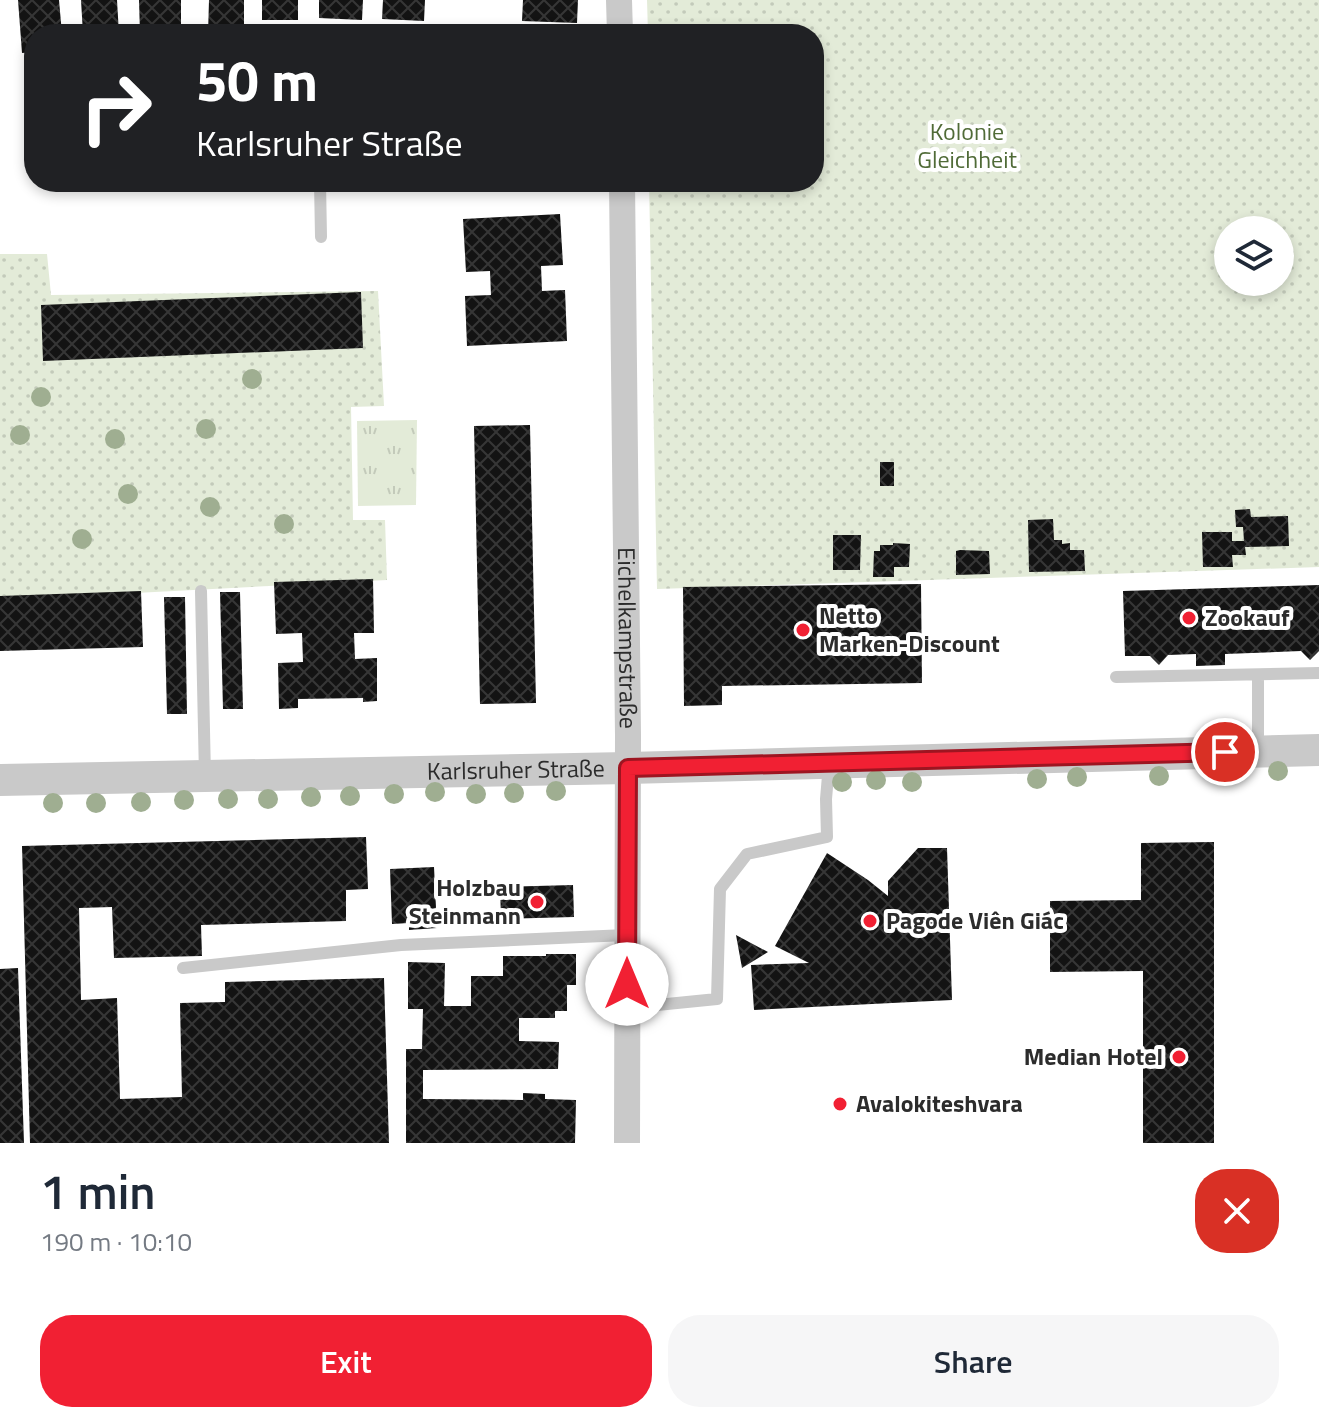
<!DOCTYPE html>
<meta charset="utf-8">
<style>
:root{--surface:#fff;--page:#f6f6f7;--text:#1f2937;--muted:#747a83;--accent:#f12033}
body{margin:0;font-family:"Titillium Web",sans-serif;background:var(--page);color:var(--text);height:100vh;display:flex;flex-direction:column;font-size:30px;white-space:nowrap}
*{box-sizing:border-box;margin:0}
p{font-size:26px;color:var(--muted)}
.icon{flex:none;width:44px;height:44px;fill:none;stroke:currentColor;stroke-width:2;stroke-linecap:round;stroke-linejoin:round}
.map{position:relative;height:1143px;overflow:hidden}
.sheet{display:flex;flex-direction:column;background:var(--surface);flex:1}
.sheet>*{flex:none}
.hud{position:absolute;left:24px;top:24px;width:800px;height:168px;border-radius:32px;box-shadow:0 4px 12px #0003;background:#202124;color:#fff;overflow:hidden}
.buttons{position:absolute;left:1214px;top:216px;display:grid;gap:16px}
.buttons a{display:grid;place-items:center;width:80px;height:80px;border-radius:50%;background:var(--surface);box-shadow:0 4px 12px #0003;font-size:40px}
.pin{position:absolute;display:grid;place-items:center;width:68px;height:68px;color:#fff;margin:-34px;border:4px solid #fff;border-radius:50%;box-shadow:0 2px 8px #0007}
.me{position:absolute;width:88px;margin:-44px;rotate:0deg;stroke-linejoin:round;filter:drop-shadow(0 0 6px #0008)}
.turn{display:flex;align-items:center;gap:28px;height:168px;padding:0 40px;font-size:36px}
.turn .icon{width:104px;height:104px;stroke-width:2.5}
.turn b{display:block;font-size:56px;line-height:68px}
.round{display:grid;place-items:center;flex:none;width:84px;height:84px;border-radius:32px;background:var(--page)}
.summary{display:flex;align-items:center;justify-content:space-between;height:136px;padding:0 40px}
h1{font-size:48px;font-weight:600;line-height:60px}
.button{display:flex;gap:16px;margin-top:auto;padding:16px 40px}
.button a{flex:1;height:92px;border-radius:32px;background:var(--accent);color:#fff;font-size:32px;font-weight:600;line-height:92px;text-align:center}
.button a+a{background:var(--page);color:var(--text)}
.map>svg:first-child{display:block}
</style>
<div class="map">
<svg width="1319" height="1143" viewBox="0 0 1319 1143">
<defs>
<pattern id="grass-dots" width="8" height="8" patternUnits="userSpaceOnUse" patternTransform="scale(2)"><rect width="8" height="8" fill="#e3ebd8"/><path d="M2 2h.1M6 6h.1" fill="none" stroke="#c3caba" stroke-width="1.8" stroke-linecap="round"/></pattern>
<pattern id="park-tufts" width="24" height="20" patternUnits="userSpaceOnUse" patternTransform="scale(2)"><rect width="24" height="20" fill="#e3ebd8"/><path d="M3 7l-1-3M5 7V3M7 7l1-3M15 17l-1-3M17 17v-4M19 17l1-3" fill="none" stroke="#c3caba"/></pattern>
<pattern id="building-cross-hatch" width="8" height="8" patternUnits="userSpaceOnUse" patternTransform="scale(2)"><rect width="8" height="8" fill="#131313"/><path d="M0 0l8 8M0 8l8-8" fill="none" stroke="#363636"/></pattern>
</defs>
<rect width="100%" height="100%" fill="#fff"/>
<path fill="url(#grass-dots)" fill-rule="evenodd" d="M647,0H1319V567L657,589L649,182H814V34H648ZM1228,230H1280V282H1228Z
M0,254H47L51,295L378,291L384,406L351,407L353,520H385L387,580L0,600Z"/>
<path fill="url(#park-tufts)" d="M417,420L416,505L358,506L357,421Z"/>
<path fill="url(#building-cross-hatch)" d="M18,0H59L62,34H34V52L22,53Z
M81,0H117L119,34H83Z
M139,0H181V34H140Z
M209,0H244V34H208Z
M262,0H298V20H262Z
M319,0H363L362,20L319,18Z
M383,0H425L424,21L382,19Z
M523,0H578L577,23L522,21Z
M560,214L563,265L541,266L542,291L565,290L567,341L467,346L465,296L491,295L490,271L466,272L463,219Z
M361,292L363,348L43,361L41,305Z
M530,425L536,703L480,704L474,426Z
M880,462H894V486H880Z
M1250,509L1251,517L1288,516L1289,546L1245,547L1246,555H1232L1233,567H1203L1202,532H1232V541H1244L1243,527H1236L1235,510Z
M1053,519L1054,540H1062V544L1070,543V550H1084L1085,571L1029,572L1028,520Z
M833,535H861L860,570H833Z
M893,543L910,544L909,567H894V577H873L874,551H880V545H893Z
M960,550L989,551L990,574L956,575V551Z
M373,579L374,633H354L355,659L377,658V701L363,702V698L298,699V708L279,709L278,663L303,662L302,633L276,634L274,582Z
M921,584L922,683L722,686V705L684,706L683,587Z
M1319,585V651L1310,660L1301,651L1225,654V665L1196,666V654L1168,655L1159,665L1150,656H1125L1123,591Z
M141,591L143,647L0,651V596Z
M220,592H240L243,709H223Z
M164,597H185L187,714H167Z
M366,837L368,889L346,890V921L201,925L202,956L114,958L112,907L79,908L81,1000L117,998L120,1099L182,1097L180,1003L225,1002V982L384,978L389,1143H30L22,846Z
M1214,842V1143H1143V971L1050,972V901L1141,900V843Z
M918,848H947L952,1000L754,1010L751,965L809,963L775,946L827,853L868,880L888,896V881Z
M434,867L437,928L409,930V923L392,924L390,869Z
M573,885L574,917L501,919L500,887Z
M736,935L768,952L742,968Z
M546,954H576V985H567V1011H555V1018H519V1041L559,1042L558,1069L423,1070V1099L523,1100V1093L545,1094V1099L576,1100L575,1143H406V1049H422L423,1009H408V962L445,963L444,1006H471V976H503V956H546Z
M18,968L24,1143H0V969Z"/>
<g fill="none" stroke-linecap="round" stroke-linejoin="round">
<path stroke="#c9c9c9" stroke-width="12" d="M320,182L321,237
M201,591L205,776
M1116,677L1319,673
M1258,751V675
M183,968L401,945L626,935
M627,1008L717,999L720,889L747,854L827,837L826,799L829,764"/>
<g stroke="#c9c9c9" stroke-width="26">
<path d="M619,0L620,34"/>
<path id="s1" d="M622,182L628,735L627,1143"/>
</g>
<path stroke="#c9c9c9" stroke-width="32" id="s2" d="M0,780L628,768L1319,750"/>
</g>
<g fill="#9fae91">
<circle cx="252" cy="379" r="10"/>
<circle cx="41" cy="397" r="10"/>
<circle cx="206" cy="429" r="10"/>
<circle cx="20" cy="435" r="10"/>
<circle cx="115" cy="439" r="10"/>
<circle cx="128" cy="494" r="10"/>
<circle cx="210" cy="507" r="10"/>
<circle cx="284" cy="524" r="10"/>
<circle cx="82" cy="539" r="10"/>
<circle cx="1239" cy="771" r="10"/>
<circle cx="1278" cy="771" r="10"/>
<circle cx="1159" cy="776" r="10"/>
<circle cx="1077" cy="777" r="10"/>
<circle cx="1037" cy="779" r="10"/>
<circle cx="876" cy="780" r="10"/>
<circle cx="842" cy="782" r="10"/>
<circle cx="912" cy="782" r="10"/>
<circle cx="556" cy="791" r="10"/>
<circle cx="435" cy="792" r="10"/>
<circle cx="514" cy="793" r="10"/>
<circle cx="394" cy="794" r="10"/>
<circle cx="476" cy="794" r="10"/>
<circle cx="350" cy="796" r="10"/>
<circle cx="311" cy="797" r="10"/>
<circle cx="228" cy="799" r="10"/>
<circle cx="268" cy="799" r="10"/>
<circle cx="184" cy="800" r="10"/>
<circle cx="141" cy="802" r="10"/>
<circle cx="53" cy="803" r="10"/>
<circle cx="96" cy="803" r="10"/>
</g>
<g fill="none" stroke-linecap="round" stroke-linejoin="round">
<defs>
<path id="route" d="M627,984L628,768L1225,752"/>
</defs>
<use href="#route" stroke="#9d1521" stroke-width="20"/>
<use href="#route" stroke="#f12033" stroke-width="14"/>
</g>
<g fill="#f12033" stroke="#fff" stroke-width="3">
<circle cx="1189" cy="618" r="8"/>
<circle cx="803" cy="630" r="8"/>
<circle cx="537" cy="902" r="8"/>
<circle cx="870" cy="921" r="8"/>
<circle cx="1179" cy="1057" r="8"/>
<circle cx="840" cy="1104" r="8"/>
</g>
<g text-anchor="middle" stroke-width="8" stroke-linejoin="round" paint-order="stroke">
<g font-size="24" fill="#506b37" stroke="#fff">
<text x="967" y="140">Kolonie<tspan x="967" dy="28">Gleichheit</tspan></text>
</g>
<g font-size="24" font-weight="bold" fill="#2c2c2c" stroke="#fff" text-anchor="start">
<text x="819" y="624">Netto<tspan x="819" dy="28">Marken-Discount</tspan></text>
<text x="1205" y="626">Zookauf</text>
<text x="521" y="896" text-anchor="end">Holzbau<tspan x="521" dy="28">Steinmann</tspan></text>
<text x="886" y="929">Pagode Viên Giác</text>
<text x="1163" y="1065" text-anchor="end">Median Hotel</text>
<text x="856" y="1112">Avalokiteshvara</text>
</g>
<g font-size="24" fill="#2c2c2c" stroke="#fff">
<text dy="8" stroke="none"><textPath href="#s1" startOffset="456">Eichelkampstraße</textPath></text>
<text dy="8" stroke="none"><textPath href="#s2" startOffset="516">Karlsruher Straße</textPath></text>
</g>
</g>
</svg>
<div class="buttons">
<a><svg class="icon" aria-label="layers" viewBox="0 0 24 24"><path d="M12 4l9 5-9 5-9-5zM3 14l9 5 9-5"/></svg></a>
</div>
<div class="pin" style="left:1225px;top:752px;background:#d93025"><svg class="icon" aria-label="arrive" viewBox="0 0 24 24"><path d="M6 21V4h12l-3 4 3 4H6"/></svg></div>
<svg class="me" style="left:627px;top:984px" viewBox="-20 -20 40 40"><circle r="19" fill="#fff"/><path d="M0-13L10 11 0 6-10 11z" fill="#f12033"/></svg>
<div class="hud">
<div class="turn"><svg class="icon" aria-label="right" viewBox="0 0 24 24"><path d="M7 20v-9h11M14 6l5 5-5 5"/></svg><div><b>50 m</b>Karlsruher Straße</div></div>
</div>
</div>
<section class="sheet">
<div class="summary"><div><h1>1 min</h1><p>190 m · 10:10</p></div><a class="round" style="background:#d93025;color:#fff"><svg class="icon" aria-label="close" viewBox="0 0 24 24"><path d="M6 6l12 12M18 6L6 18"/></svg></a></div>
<div class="button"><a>Exit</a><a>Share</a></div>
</section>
